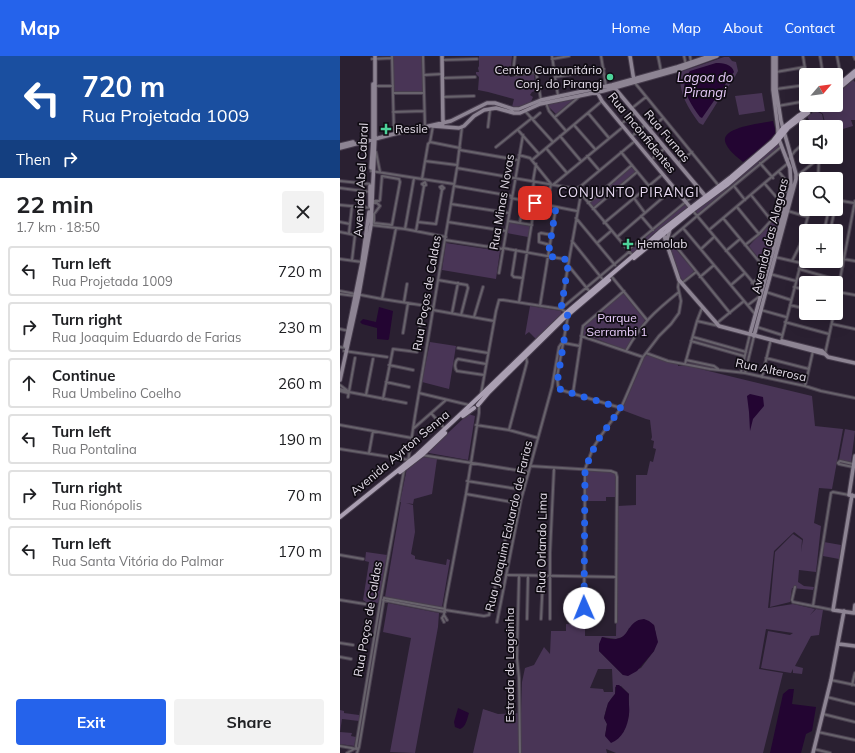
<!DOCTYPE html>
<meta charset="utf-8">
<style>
:root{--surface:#fff;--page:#f2f2f2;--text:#202124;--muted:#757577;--line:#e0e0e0;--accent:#2563eb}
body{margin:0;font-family:Mulish,sans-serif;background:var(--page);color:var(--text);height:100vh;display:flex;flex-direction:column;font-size:15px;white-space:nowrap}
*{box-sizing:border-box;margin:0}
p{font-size:13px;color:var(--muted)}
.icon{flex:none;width:22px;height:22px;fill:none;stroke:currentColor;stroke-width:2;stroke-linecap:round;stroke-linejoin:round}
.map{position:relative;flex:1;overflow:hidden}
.details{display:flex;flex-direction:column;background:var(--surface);width:340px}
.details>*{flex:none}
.top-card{background:#1a4fa0;color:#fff;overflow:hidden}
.needle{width:26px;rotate:62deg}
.fabs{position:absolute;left:459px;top:12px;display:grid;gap:8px}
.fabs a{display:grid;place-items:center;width:44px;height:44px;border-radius:4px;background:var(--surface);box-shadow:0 4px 16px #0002;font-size:20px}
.pin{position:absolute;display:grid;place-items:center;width:34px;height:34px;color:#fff;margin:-17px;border-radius:8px;box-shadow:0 2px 6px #0006}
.me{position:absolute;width:44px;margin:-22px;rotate:359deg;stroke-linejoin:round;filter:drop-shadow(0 0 3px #0008)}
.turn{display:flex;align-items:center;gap:14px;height:84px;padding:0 16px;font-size:18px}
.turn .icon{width:52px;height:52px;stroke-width:2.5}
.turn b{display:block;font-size:28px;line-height:34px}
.then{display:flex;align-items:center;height:38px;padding:0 16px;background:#0003;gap:8px;font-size:15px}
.round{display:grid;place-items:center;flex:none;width:42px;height:42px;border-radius:4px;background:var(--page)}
.head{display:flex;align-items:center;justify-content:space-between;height:68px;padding:0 16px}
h1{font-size:24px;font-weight:700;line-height:30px}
.cta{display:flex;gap:8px;margin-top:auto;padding:8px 16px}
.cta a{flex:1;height:46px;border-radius:4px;background:var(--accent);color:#fff;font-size:16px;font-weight:700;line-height:46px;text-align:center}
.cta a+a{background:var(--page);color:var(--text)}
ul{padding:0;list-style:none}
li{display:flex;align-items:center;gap:12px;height:50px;margin:0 8px 6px;padding:0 8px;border:2px solid var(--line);border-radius:4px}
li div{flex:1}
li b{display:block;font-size:15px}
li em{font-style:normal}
header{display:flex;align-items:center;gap:24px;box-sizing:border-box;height:56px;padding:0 20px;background:var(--accent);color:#fff}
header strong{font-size:19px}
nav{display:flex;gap:22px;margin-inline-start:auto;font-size:14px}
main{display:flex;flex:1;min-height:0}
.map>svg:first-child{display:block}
</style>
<header>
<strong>Map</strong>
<nav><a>Home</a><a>Map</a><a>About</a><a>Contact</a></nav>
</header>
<main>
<section class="details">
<div class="top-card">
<div class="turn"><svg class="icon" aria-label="left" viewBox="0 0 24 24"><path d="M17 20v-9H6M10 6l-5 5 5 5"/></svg><div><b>720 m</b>Rua Projetada 1009</div></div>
<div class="then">Then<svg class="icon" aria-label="right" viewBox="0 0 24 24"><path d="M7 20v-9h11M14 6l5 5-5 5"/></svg></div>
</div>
<div class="head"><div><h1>22 min</h1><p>1.7 km · 18:50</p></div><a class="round"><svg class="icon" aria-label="close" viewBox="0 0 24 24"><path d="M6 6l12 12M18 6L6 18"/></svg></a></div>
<ul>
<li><svg class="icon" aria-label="left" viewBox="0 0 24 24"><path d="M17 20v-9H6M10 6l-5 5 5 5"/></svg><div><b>Turn left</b><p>Rua Projetada 1009</p></div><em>720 m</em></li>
<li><svg class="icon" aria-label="right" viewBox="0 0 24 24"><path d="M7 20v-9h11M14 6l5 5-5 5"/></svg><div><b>Turn right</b><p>Rua Joaquim Eduardo de Farias</p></div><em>230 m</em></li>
<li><svg class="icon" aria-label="ahead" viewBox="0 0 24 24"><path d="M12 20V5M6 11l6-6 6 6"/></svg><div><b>Continue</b><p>Rua Umbelino Coelho</p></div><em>260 m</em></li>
<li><svg class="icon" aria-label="left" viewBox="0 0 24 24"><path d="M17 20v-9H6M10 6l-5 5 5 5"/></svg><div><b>Turn left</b><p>Rua Pontalina</p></div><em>190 m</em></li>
<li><svg class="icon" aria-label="right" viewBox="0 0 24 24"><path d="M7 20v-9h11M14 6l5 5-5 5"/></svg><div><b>Turn right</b><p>Rua Rionópolis</p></div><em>70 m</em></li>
<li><svg class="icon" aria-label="left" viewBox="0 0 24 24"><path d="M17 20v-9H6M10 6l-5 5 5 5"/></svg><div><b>Turn left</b><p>Rua Santa Vitória do Palmar</p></div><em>170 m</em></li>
</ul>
<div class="cta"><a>Exit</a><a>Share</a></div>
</section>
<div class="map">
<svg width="515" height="697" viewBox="0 0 515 697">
<rect width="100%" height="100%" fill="#2a2031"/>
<path fill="#493556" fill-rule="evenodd" d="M54,0H82L83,34L81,36L54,37Z
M139,0H172L170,21L194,18L195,27H197L198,35L196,37L195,35L192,36L190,39L193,41L191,46C185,49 179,52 172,51L174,43L148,36L138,34L139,21L136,18V16H139L138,12L139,10Z
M384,1H389L392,5L396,6L398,15L393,24L380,42L363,69L359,67C347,50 339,38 340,16Z
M513,24L515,26V64H511L513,70L496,75V71H486L483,58L478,54L484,49H496V39Z
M422,37L425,55L399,59L395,40Z
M234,42H235L216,58L207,49Z
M476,55L482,58L485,71H473L470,68V66L467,60Z
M439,86L440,90L358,158L355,154Z
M292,110L296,116L253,151L250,147Z
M346,147L350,152L313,178L293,198L290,195Z
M444,152L427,213L409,190Z
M169,166L190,170L188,181L167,177Z
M329,185L354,215L344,225L342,224L335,210L327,186Z
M106,187L160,195L156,223L102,214Z
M283,237L305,264L287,293L285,294L252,281L242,279L243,272L246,268Z
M190,250L221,255L222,258L196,283L189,276L185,279Z
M90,286L116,290L109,333L82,326Z
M308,299L319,303L338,308V310H348L472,340L475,370L503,373L492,433L479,432L474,467L481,470L476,516L459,514L458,526L464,530L474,531L473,534L452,532L450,546L430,551L435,496L453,478L462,484L461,496L463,483L454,476L434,495L428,552L453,548L475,553L470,559L476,553L483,554L479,579L471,580L455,610L463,612L462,618L453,617V613L451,617L421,612L428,575L450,579L453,577L426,573L419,613L443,617L423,697H276L266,693L267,697H133L143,653L158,658L181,657L182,626L185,612L194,609L204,591L210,598L211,575H226V568L245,569V580H276L278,450L296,449V419H307L310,405L313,406L316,393L313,392L314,385L311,384L312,381L310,364L306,363L282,354L303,305L304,301ZM314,569L316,579L314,595L301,612L283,619L259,595L262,581L276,583L285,580L289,572ZM258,613H272L273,636H264L263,633L250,632ZM281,630L289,638V659L283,677L265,680L267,668L264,662C266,653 268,645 275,638V631Z
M128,358L135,360L128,404L89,397V395Z
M505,373L515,375L511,406L499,404Z
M83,401L97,403L92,438L74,443L73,448L66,447L73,449L75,476L71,498L75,500V503L106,509L107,503L110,504L102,551L45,541L61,446H60L67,412Z
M248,414L273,416L275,417V441H266V445H246L245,416Z
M484,486L501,489L499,503L483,500Z
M26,496L47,499L39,547L26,546L23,544L29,506L25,505Z
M48,547L99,557L98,571L75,697L50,696L71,582L43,576Z
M0,654L4,655V657L19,659V665L2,663L0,676L12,677L11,680L16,681L14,690L0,688Z"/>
<path fill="#230532" d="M376,7C383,7 392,8 394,16L362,62L360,61C351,49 344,38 344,22L350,20L348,18L350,15Z
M433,65L436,77L421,92L403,106C397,101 389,95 386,88C377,71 424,67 433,65Z
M39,251L53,255L49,283L48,284L37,283V272L22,268L20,266L23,263L36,266Z
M410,338L423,341L424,350L413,363L410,375L409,356L407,340Z
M304,563L309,565L314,569L318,586L314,595L297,615L288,620L283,619L259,595V588L262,581C266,582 272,584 276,583C290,582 287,564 304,563Z
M276,629H279L289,638C288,645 290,652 289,658C288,670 282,683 271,687L265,680L267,668L264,662L268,647L275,638Z
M449,633H454L452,648L476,651L472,675L466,678L461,697H430L443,638Z
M118,652L129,657C127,663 126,671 120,673L115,671L114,666Z"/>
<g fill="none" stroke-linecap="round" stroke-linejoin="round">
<defs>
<path id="street" d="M52,0L54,78
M83,0L85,71
M175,0L173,16L175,19L214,13
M212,0L218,40
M261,0L266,30
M318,0L321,15
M344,0L346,9
M350,0L351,6
M463,0L466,19
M480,0L483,19
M497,0L502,26
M514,0L515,3
M32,3L52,2
M212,3L229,0
M102,4L137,3
M196,16L201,44
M436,16L465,11
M84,19L102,18
M483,19L500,16
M215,21L264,13
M103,22L135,21
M295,27L379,130
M34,30H53
M436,33L466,29
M53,37H84
M102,41L134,40
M206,47L209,55L226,75
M438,50L466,45
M292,52L306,41
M185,55L213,86
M53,56L84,55
M248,57L269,82
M215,61L240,40
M193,63L200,57
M463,63L469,71
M281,68L295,57
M234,69L255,93
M148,71L150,54
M310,73L323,62
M178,74L199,98
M220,80L241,105
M291,81L305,69
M90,86L120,92
M156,91L192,62
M206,92L227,117
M120,94L178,104
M36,96L40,116
M281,96L309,130
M179,99L190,102L211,128L207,149
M247,100L259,114
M192,104L262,45
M311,104L325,92
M448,104L455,95L466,85
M85,105L117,109
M338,107L352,96
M420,107L433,122
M117,112L237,133L293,200
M31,115L114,128
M439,116L450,129
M458,119L481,101
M458,119L470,123
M82,123L88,88L90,86L93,70
M478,123L479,102
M0,125L30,128
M193,125L196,108
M214,128L283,71
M425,128L444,150
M114,130L172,140
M394,130L405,144
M0,132L31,136
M235,133L241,130L295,85
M193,135L209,138
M411,139L431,164
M171,142L237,155
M294,142L305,157
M438,143L449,133
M496,144L514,147
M191,146L194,125
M32,147H37L40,150L34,158V167L52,169L60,126L59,123L42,120L40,144L39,145H32
M248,147L292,109
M111,148L169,157
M0,149L32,152
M496,149L497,144
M397,151L419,178
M253,153L297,116
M353,155L421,236
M448,155L468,161
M301,160L313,174
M236,162L275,209
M383,162L427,215
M168,165L192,169
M0,166L10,168
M78,166L96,168L102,134L100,131L102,130L104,132L102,134
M108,166L166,175
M180,167L183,145
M264,167L323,118
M31,169L65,173L106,181
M343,172L415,258
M65,173L74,122
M369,174L447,108
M76,175L84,130L82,128L85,126L86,129L84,130
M484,175L489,153
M490,175L495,153
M0,176L15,179L12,204
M9,177L12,150
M277,181L334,132
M105,184L163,193
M232,185L264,225
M257,187L271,175
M210,189L199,186V178L201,177L212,179
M405,189L419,178L444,150
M163,192L229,204
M361,193L374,181
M176,194L172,219L174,221L183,222
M288,194L360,134
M386,195L400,183
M435,201L461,207
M0,203L22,206
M503,203L515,205
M452,205L460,189L470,153
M496,205L503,206
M228,209L250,236
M459,213L494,223L499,230
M159,217L183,79
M430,218L456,225
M272,221L307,264
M360,221L374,209
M98,224L127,229L128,232L121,259
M342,227L356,216
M412,227L427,215
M391,229L405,217
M454,231L466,234
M0,235L42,243L93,251
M426,236L451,244
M498,236L515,239
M0,238L15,240
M42,243L56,172
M496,244L515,145
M64,246L67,228
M179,246L195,147
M408,249L420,240
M450,249L466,253
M200,250L216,151
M222,252L289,196
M221,253L229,204L241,138V130
M93,254L154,265
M421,254L446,261
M112,257L118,227
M390,257L330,183L357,160L442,90
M482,257L493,260
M228,260L217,321L218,330L221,334L281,352
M134,261L143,231
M357,265L379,270
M445,266L489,278
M377,267L404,245
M492,268L515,273
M417,271L442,279
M0,273L9,275
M63,277L68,247
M78,279L84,250
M241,280L303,301
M353,281L406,296
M351,285L404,300
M441,285L461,207L463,201L466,198
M224,287L240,290
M0,291L5,292
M118,292L148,297
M4,295L47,301
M286,295C302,267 314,256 339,236
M306,297L328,305L370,313L405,317L465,330L481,335L515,342
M485,298L494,257
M426,302L469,313
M346,304L374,310L378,313
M345,308L357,265L362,252
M49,309L73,314
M401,316L410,278
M405,317L414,280
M144,319L117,315C114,312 115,305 118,303L146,308
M422,321L431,283
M46,326L69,331
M0,329L8,335
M465,330L473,295
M0,333L9,336L66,347
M0,335L8,337
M79,337L129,349
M233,337L243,270L284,235
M141,338L156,255L159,244H163L221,253L226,256
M26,339L33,303
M8,341L15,302
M43,343L53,293L77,296
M91,357L105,373
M0,369L72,382
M136,369L169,374L198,382
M74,372L106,344
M169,374L187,306L186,301
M0,393L69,404
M29,397L33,375
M82,399L188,416
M68,406L75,360L117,112L122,71
M190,410L271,415L276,417L277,421L276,566
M513,411L499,408L498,407L500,405L513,408
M127,425L184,434
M0,499L23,503
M166,519L276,521
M179,520L177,602L179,622L180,697
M455,531L452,544L453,546L493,554
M44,542L105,553
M0,544L25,548
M43,544L105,556
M473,550L491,437L493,436L509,439
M105,554L144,560L149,559L173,448L171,446L126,438
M187,563L188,521
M201,563L203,521
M210,563V497L214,412
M107,564L104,559L105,549L126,438L139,357V351L138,349
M104,566L102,562L104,559
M157,566L181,444L212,331L219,291L221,288L223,287
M244,567L245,413L253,392L260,381L281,352L303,301L319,280L331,268L339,257L341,245L338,231L339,225
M0,587L13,589
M0,601L11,603
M491,624L515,629
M512,629L515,617
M487,641L515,648
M483,658L515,666
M478,676L515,684
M0,690L17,693
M17,693L16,690L41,541L64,414
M474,693L490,697
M7,697L14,693
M17,697L19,691L44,542"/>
<path id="secondary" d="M102,0L103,68
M290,0L294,25
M273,30L367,142
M256,34L262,45L350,151
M93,70L119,72L124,70L134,60L144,54L156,52L174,57H180L200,48L263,35L338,14L377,0
M0,89L13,86
M0,92L54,78L111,65L147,47H155L173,53H179L201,44L272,29L337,11L370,0
M31,112L33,84V28
M30,150V130
M323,177L339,224L379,270L485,298
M326,187L330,173L329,172
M410,278L451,130L450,112L438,81V73L433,34V0
M414,280L456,123V118L441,65L436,33V0
M442,285L482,295L488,301L515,307
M5,290L22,206L29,156
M0,324L19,238L31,169L35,81V0
M515,400L509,439L515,440
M512,439L493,554L514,557L515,549
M499,588L515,590
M473,697L491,624L504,555"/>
<path id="primary" d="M496,31L515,15
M496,35L515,19
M474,54L480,49
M294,202L353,154L387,129L436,87L448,72L468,57
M138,349L149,336L222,264L269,224
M123,360L134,352
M60,416L82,399L105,377
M0,461L77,399L140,340L226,257L293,200L322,174L391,121L433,85L443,72L458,60L476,49"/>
</defs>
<use href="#street" stroke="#483e4e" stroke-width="4"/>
<use href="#secondary" stroke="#483e4e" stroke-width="5.5"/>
<use href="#primary" stroke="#483e4e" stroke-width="6"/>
<use href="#street" stroke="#67626b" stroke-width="2"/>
<use href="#secondary" stroke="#8d8493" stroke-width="3.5"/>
<use href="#primary" stroke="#aa9fb2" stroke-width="4"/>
</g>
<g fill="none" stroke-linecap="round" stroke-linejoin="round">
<path stroke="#2563eb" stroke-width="7" stroke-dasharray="0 12.6" d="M195,147L216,151L208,200L229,204L221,253L226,257L228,260L218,321V330L221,334L281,352L260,381L254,392L245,413L244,552"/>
</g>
<g fill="#4dd39a" stroke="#100c13" stroke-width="1.5">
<circle cx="270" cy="21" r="4"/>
<path d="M44 67h4v4h4v4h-4v4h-4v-4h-4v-4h4z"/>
<path d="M286 182h4v4h4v4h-4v4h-4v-4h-4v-4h4z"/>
</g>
<g text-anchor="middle" stroke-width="3.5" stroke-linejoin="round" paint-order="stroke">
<g font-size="12" fill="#e3dce8" stroke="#100c13" text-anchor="start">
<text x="262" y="18" text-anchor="end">Centro Cumunitário<tspan x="262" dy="14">Conj. do Pirangi</tspan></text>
<text x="55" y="77">Resile</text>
<text x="297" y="192">Hemolab</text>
</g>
<g font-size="12" fill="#e3dce8" stroke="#100c13">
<text transform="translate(302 77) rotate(51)" y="4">Rua Inconfidentes</text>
<text transform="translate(327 80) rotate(50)" y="4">Rua Furnas</text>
<text transform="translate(21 124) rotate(-87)" y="4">Avenida Abel Cabral</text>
<text transform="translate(162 146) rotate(-80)" y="4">Rua Minas Novas</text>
<text transform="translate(430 180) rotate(-76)" y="4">Avenida das Alagoas</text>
<text transform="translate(87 237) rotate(-80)" y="4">Rua Poços de Caldas</text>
<text transform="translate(431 314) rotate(12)" y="4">Rua Alterosa</text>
<text transform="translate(60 397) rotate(-40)" y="4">Avenida Ayrton Senna</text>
<text transform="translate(169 470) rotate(-77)" y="4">Rua Joaquim Eduardo de Farias</text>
<text transform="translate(202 487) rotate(-89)" y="4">Rua Orlando Lima</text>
<text transform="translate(28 563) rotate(-80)" y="4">Rua Poços de Caldas</text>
<text transform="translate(170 609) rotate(-90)" y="4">Estrada de Lagoinha</text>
</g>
<g font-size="12" fill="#e9cdfc" stroke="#100c13">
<text x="277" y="266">Parque<tspan x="277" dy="14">Serrambi 1</tspan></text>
</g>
<g font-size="13" font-style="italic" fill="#e6caf9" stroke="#100c13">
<text x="365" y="26">Lagoa do<tspan x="365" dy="15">Pirangi</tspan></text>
</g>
<g font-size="13" letter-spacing="1" fill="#e7d9f1" stroke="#100c13">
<text x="289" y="141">CONJUNTO PIRANGI</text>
</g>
</g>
</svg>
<div class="fabs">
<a><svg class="needle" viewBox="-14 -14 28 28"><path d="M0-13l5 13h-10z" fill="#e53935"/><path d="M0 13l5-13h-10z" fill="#757577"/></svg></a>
<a><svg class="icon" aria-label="sound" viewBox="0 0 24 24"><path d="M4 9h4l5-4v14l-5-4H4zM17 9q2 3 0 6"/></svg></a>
<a><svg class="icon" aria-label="search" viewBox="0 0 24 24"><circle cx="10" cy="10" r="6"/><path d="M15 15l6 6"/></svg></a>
<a>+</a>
<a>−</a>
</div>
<div class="pin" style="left:195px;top:147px;background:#d93025"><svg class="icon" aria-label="arrive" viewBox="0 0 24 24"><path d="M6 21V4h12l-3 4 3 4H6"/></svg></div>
<svg class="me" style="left:244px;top:552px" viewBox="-20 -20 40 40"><circle r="19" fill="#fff"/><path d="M0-13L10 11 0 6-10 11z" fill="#2563eb"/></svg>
</div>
</main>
